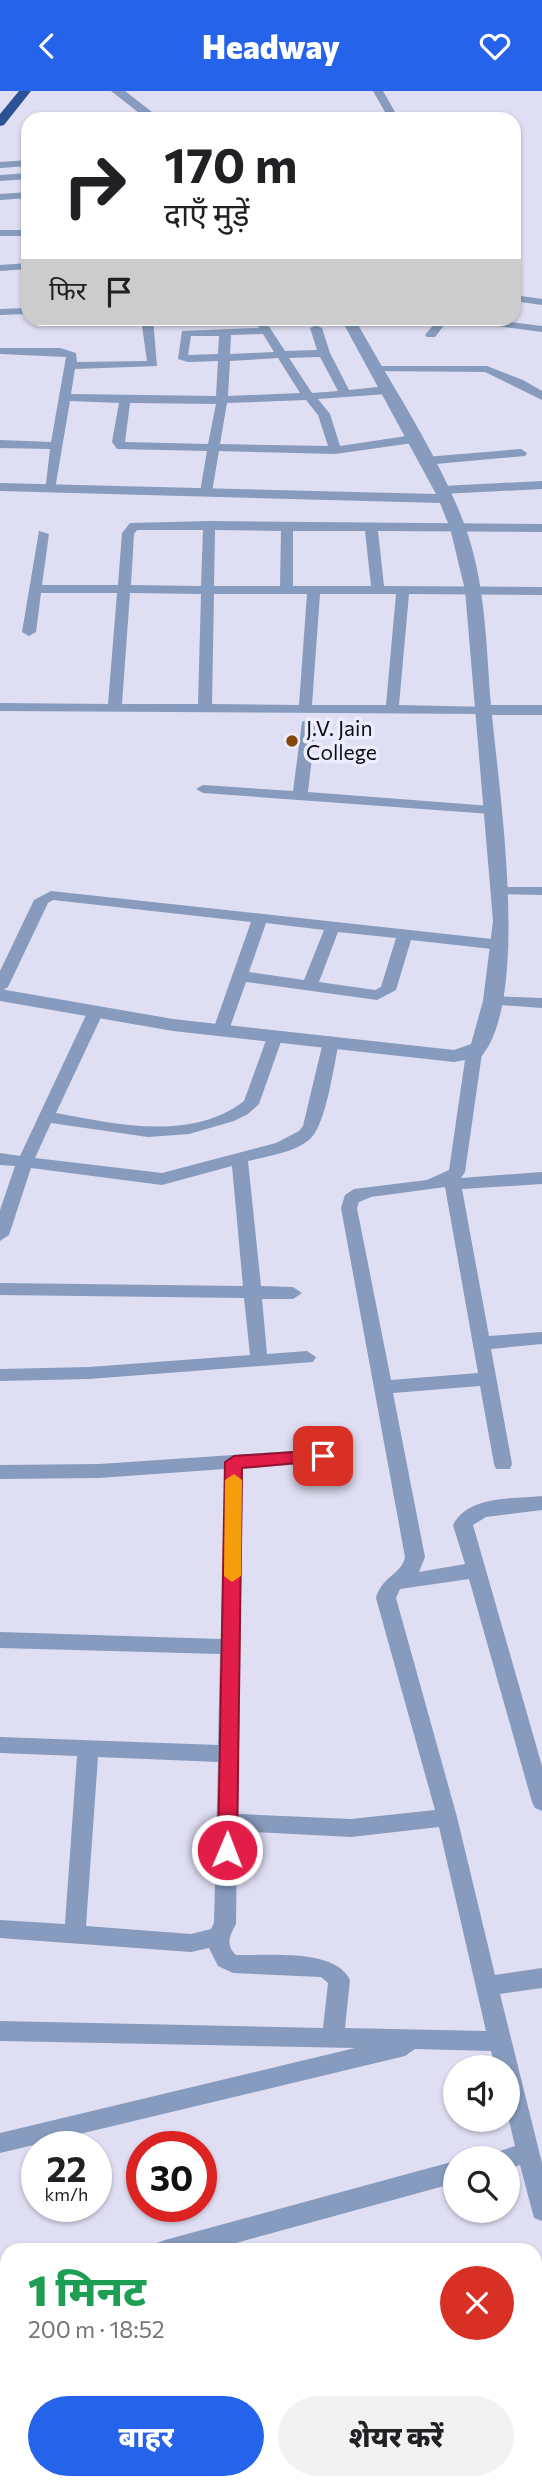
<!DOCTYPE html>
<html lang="hi">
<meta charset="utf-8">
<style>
:root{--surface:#fff;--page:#f2f2f2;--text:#202124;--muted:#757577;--accent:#2563eb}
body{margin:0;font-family:Commissioner,"Noto Sans Devanagari",sans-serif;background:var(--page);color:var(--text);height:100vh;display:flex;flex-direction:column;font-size:26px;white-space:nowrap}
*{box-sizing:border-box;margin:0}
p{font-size:23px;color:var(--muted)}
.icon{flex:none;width:38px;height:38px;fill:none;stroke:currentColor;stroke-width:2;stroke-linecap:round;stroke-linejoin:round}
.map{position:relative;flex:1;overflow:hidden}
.panel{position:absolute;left:0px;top:2152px;width:542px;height:247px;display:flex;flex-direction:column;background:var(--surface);border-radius:21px 21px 0 0;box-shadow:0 2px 5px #0004}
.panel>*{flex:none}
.banner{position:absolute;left:21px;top:21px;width:500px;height:214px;border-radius:21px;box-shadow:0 2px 5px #0004;background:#fff;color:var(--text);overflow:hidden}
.fabs{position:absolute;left:443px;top:1964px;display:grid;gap:14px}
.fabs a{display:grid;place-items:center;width:77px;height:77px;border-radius:50%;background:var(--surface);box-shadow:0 2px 5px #0004;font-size:35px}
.speed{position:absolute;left:21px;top:2040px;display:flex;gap:14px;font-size:35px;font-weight:700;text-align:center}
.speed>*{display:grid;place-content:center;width:91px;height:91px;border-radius:50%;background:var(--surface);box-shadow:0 2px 5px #0004;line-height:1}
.speed small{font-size:18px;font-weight:400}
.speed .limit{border:10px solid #d22;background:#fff;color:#111}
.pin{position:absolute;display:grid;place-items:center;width:60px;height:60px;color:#fff;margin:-30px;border-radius:14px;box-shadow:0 4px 10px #0006}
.me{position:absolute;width:77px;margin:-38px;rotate:1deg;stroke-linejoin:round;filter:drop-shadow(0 0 5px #0008)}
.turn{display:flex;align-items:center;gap:24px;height:147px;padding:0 28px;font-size:32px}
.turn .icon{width:91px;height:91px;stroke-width:2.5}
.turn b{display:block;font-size:49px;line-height:60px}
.then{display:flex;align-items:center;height:66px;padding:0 28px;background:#0003;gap:14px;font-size:26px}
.round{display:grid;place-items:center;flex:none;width:74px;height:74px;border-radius:37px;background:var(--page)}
.headline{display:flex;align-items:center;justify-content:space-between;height:119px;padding:0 28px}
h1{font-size:42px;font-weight:800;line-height:52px;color:#1e9e55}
.cta{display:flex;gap:14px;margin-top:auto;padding:14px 28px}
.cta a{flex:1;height:80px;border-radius:42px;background:var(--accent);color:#fff;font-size:28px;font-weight:800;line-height:80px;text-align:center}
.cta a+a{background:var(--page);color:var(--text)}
header{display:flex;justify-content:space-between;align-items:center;height:91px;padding:0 28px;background:var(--accent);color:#fff;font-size:32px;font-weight:800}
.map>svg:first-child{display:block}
</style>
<header><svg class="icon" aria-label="back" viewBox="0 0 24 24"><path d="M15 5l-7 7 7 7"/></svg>Headway<svg class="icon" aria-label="heart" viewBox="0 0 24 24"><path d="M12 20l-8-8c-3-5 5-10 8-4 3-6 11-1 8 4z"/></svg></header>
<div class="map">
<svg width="542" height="2398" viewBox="0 0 542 2398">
<rect width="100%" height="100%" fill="#dfdef3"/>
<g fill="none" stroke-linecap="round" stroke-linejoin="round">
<path fill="#869bbd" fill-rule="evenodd" d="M373,0H383L399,28H389Z
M28,69V75L0,77V71Z
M28,82V88L0,90V84Z
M28,101V107L0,109V103Z
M0,139H28V145H0Z
M28,172V178L0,180V174Z
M514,204L542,208V214L514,210Z
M28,217V223L0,224V218Z
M141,228H153L157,275L75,278L71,303L216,305L218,270L188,271L178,268L182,240L259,237L253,228H264L285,260L317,259L310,237L316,234L322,237L330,262L349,299L387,295L393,299L387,303L318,308L330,323L340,355L413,344L419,348L413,352L335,363L219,360L212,401L206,405L200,401L207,360L117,358L112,351L119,312L70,310L55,398L45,401L50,358L0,357V349L51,351L66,266L0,263V257H60L76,262L77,271L147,270ZM263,243L274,261L230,263L231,244ZM191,245H219L218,263L188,264ZM320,266L338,300L312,302L289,267ZM278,267L300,302L228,305L230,270ZM306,309L318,324L328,355L220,353L227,312ZM130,312L216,313L208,353L125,351Z
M438,228H449L435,246H427L425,244Z
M459,228H487L542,235V241L465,231Z
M378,275H487L523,289L542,300V309L485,281L374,280L372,278Z
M521,358L527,362L525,365L425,374L419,370L425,366Z
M542,390V398L442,403L436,399L442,395Z
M209,430L542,433V441L378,440L384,495L542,496V504L409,503L399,614L490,616V622L485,623L0,620V612L108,613L117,502H41L36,541L29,545L22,541L39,440L49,443L42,494H118L122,442L130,432ZM137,439H203L201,495L131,494L134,443ZM215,439L281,440L280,495H214ZM293,440H365L371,495H293ZM130,502L201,503L198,613H122ZM214,503H307L299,614L212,613ZM320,503H396L386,614H312Z
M309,627L316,631L308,701L491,715L498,719L491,723L203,702L196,698L203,694L293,700L302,631Z
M501,796H542V804L496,803L494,800L496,797Z
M51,800L501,849L509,854L501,859L411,849L396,899L377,909L246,891L229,939L221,944L213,939L251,831L53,809L48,812L8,896L0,901V880L34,809ZM266,832L324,839L304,889L249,881ZM338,841L396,847L381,896L375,899L319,891Z
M492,905L542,907V917L486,913L484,910L486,907Z
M96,915L104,920L56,1022C115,1033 191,1051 244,1010L269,941L275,940L283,945L259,1013L248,1023L234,1030L189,1043L148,1046L51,1032L35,1067L162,1082L276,1052L299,1040L303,1035L323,951L331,946L339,951C334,973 326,1036 309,1049C293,1062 268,1065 248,1070L261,1195L293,1196L302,1202L293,1208H262L267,1263L307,1260L316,1266L313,1271L89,1288L0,1290V1278L89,1276L250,1264L244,1207L0,1204V1192L243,1195L232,1075L162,1094L31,1077L9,1144L0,1150V1119L15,1075L0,1074V1062L20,1065L88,920Z
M474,957L482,962L465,1081L461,1087L542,1081V1093L462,1098L489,1245L542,1241V1253L491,1258L512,1373L510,1378H496L494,1373L480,1295L393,1302L425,1466L419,1481L465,1473L453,1434C468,1404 513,1408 542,1405V1419L486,1426L473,1434L542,1675V1720L535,1717L532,1711L469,1488L400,1498L396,1507L457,1726L495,1884L542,1877V1897L500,1903L542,2072V2130L534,2127L520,2074L508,2078V2067H497L500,2060L515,2055L508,2025V1976H495L491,1960L415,1958L405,1965L0,2062V2042L355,1957L0,1950V1930L323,1937L328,1892L321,1886L233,1882L218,1875L209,1857L191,1861L0,1847V1829L65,1833L77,1665L0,1662V1646L218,1654L220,1563L0,1557V1541L221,1548L225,1378L99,1387L0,1388V1374L99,1373L323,1358L330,1360L332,1365L330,1370L323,1372L243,1377L238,1723L351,1728L435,1719L376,1507C381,1486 402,1483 405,1466L341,1117L345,1104L354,1098L427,1089L449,1079L466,962ZM445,1096L478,1282L391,1289L357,1117L359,1111L371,1106ZM98,1666L218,1671L214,1832L211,1838L191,1843L86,1835ZM439,1736L486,1940L345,1937L350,1889C335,1857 268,1865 236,1864C225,1854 230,1844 236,1833L237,1740L351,1746Z
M455,2070V2092L207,2160H153L157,2152L165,2149Z
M7,2191V2213L0,2215V2193Z
M0,2251L7,2254V2325H0V2301H2Z
M536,2299L542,2301V2326L536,2323Z
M344,2392H370L369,2398H343Z"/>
<path fill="#869bbd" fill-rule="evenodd" d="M111,0H125L161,28H147Z
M341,228H355C391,294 439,364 465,435C486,492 486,555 491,614H542V624H492C499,701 531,907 481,966L454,971L173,940L0,910V898L173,928L454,959L471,953L483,910L493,830L465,499L450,437L440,412L0,400V392L436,403Z"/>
<path fill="#2c5294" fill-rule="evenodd" d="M19,0H31L4,34L0,35V23Z"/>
</g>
<path fill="#e11d48" stroke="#92132f" stroke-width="2" d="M323,1359L329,1361L332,1365L329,1369L242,1377L237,1759L234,1765H220L218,1759L225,1371L234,1365Z"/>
<path fill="#f59e0b" d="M234,1383L242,1389L241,1485L232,1491L224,1485L225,1389Z"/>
<circle fill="#844608" stroke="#ececfc" stroke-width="2.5" cx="292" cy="650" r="7"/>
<g text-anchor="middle" stroke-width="7" stroke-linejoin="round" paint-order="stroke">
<g font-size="21" fill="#0d0d14" stroke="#ececfc" text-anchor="start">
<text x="306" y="645">J.V. Jain<tspan x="306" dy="24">College</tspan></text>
</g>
</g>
</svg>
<div class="fabs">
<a><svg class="icon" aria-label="sound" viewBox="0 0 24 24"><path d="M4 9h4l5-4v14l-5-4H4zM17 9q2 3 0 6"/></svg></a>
<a><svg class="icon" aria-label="search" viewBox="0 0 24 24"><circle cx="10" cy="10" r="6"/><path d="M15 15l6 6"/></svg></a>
</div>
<div class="speed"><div>22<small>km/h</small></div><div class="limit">30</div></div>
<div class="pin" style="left:323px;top:1365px;background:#d93025"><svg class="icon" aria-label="arrive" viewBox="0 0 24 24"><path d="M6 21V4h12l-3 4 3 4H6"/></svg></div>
<svg class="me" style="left:227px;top:1759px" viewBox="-20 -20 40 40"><circle r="17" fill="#e11d48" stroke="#fff" stroke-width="3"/><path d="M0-11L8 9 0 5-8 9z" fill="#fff"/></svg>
<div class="banner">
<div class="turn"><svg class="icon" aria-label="right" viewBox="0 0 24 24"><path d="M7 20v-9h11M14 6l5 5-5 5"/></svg><div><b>170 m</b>दाएँ मुड़ें</div></div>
<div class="then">फिर<svg class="icon" aria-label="arrive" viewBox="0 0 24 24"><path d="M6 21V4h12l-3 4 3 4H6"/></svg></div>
</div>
<section class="panel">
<div class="headline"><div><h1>1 मिनट</h1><p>200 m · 18:52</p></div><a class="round" style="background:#d93025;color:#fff"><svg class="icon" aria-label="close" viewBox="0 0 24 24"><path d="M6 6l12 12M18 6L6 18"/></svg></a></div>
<div class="cta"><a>बाहर</a><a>शेयर करें</a></div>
</section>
</div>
